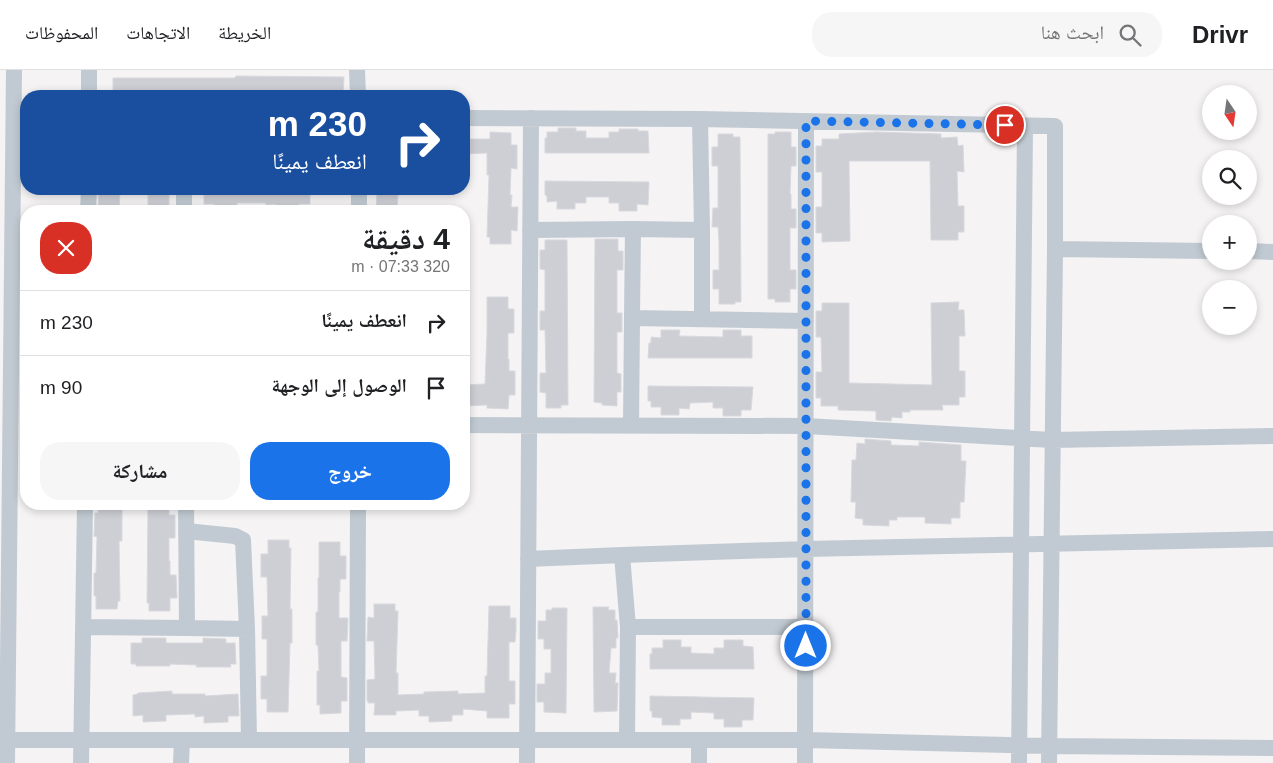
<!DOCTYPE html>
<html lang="ar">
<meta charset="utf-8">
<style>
:root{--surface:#fff;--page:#f6f6f6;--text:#202124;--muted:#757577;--line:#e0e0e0;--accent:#1a73e8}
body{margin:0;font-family:Arial,"Noto Naskh Arabic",sans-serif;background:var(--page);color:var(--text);direction:rtl;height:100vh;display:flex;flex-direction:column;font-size:19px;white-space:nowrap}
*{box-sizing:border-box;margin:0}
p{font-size:16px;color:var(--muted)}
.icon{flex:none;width:28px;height:28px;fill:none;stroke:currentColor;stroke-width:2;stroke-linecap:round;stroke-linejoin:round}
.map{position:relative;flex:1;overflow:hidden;direction:ltr}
.sheet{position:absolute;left:20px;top:135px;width:450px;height:305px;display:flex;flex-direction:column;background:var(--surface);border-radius:20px;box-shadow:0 2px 8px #0003;direction:rtl}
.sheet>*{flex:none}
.top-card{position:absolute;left:20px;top:20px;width:450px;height:105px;border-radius:20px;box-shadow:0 2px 8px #0003;direction:rtl;background:#1a4fa0;color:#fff;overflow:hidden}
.needle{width:32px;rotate:167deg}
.controls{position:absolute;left:1202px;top:15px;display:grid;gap:10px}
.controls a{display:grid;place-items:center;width:55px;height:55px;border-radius:50%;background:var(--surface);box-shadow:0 2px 8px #0003;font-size:25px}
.pin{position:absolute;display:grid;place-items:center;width:42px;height:42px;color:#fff;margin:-21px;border:2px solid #fff;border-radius:50%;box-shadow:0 1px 5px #0007}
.me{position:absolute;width:55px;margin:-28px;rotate:0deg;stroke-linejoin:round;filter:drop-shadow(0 0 4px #0008)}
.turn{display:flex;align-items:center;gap:18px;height:105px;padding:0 20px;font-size:22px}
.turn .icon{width:65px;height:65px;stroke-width:2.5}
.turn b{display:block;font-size:35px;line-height:42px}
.round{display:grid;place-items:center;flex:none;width:52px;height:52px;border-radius:20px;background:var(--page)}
.headline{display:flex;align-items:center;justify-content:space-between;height:85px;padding:0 20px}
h1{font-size:30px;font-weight:700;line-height:38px}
.cta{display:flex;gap:10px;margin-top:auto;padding:10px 20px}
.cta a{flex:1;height:58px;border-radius:20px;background:var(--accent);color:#fff;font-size:20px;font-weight:700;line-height:58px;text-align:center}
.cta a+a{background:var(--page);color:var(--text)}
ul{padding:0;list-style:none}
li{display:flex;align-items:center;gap:15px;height:65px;padding:0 20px;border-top:1px solid var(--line)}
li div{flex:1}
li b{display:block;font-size:19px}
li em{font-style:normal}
header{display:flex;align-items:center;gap:30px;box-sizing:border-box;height:70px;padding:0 25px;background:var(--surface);border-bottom:1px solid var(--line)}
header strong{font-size:24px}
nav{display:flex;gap:28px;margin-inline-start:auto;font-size:18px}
.search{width:350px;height:45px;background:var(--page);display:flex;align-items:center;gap:12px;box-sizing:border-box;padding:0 18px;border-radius:20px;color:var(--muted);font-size:19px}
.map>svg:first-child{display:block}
</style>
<header>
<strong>Drivr</strong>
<div class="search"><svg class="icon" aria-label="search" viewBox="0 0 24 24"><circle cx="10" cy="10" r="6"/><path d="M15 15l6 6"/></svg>ابحث هنا</div>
<nav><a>الخريطة</a><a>الاتجاهات</a><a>المحفوظات</a></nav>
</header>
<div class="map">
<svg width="1273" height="693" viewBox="0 0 1273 693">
<rect width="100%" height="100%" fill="#f5f3f3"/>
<path fill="#cdcfd5" stroke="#d7d9de" d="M236,6L344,7L343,26H113V8H235Z
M558,58H576V61H586V68H609V62H619V59H638V61H648L649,83H545V68H547V62H558Z
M490,62L511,63V75H517V99L511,98L510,125H512L511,137H518L517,161L511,160V174H490V167H487L489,105H487V83L464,84V69H490Z
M775,62H791V77H796V96H791L790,124H791V139H796V158H790V200H796V219H790V232H775V229H768V64H775Z
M876,62L941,64V68L957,67L958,76L963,75L964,102L957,101L958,136H964V162H958V170H931L930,91H849L850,171L822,172V163H816V137H822V102H816V76H822V69H839V64Z
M718,64H733V67H740L741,232H735V234H719V219H713V200H719V172L718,157H712L713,138H718V96H712V77H718Z
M545,111L649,112L648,135L637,134V141H619V133H609V127H586V133H575V139H557V131L547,132V126L545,125Z
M204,119H310V134H299V140L275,141V134L266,135V133H237V139L214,140V134H204Z
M99,121H120L119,141H98Z
M377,122H398L397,141H376Z
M148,123H169V141H148Z
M595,169H618V181H623V200H617V243H622V262H617V303L621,304V322H617V336L602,335V333L594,332Z
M545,170H567L568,335H561V338H546V323L540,322V303H546L545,260H540V241H545V200L540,199V180H545Z
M487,227H508V239H514V263H508V289H509V301H515V325H509L508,339L487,338V335L464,336V315L485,314L487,263Z
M959,232L958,240H964L965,266H959V301H965V327H959V335H942L943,340H910V342H902V348L892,347L891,351L876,350V341L838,340V336H821V328H816V302H822L821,267H816V241H822V233H849V313L932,315L931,233Z
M661,260H680L679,266L723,267V260H741V266H752V288H648L649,273H651V267L661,268Z
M648,316L753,317L751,340H741V346H723V338H713V332L690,333L689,339L679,338V345H661V337H651V331H648Z
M865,369L891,371V375L919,376V372L961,375V391H966L964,432H960V448H951V454L925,453V447H897V450H889V456L863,455V449L855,448L856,432H851L852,390H856L857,373L865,374Z
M98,434H119V437H122V471H119L120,531H118L117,539H96V526H94V503H96L97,467L94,466L95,443H98Z
M148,434H169V445H175V468H169V491H170V505H176L177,528H170V541H149V533H147Z
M268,470H289V478H291L290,539H292V573H290L288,642H267V629H261V606H267V569H262V546H268L267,507H261V484H268Z
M319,472H340V486H346V509H340V522H339V548H348L347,571H341V607L347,608V631H341V643L320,644V635H317V601H319L318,575H316V542H318V508H319Z
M374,534H395V541H398L396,603H398V625L424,624V622L458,621V624L485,623V606H487L489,536H510V548H516V560L515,572H509V611H515V634H509V648H487V641L463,639V645H452V651L429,652V646H419V640L396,641V645H374L375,633H368V631H367V610L375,609L374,571H367L368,547L374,548Z
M593,537H609L608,540H615V550H617L618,568H616V578H611L609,603H616L615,613H618L617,641L594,642Z
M552,538H567L566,643L544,642V632H537V614H545V603H551V579H544V569H538V551H546V540H552Z
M142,568H166V573H203V568L226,569V573H235L236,594H230L231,597H196L197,595L170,594V596H136V594H131V573H142Z
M663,570H681V577H691V583L714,584V578H724V570H743V576L753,577L754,599H650V584H652V578H663Z
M172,621V624H205V626L238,624L239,646H228V652L204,653V646L195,647V644L166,645V651L143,652V645L133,646V625L138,624V623Z
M650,626L754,628L753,650H742V657H724V649H714V643L691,642V649H680V655H662V648L652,647V641H650Z"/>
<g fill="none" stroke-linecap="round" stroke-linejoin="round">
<path stroke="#c1cad2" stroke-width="16" d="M89,0V26
M357,0L358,26
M464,48L700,49L1055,56V179L1049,693
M700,49L702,160
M184,119V141
M359,119V141
M88,141L89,119
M530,160L633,159
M1055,179L1211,181
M1249,181L1273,182
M632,248L633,159L702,160V249
M464,355L806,356L1052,370L1273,366
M631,355L632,248L806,251
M186,461L235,466L243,470L247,559
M622,485L806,479L1273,469
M528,489L622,485L628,557L627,670
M83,557L187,558L186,434
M628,557H806
M187,558L247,559L249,670
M0,670H806L1049,676L1273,678
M7,693L14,0
M81,693L85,434
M181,693L182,670
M357,693L358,434
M527,693L531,48
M699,693V670
M805,693L806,51
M1019,693L1025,56"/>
</g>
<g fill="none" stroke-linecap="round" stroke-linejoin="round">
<path stroke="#1a73e8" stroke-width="9" stroke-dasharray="0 16.2" d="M806,576V51L1005,55"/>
</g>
</svg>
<div class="controls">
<a><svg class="needle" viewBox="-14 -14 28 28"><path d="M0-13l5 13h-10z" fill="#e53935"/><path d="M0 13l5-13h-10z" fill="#757577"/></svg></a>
<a><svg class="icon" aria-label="search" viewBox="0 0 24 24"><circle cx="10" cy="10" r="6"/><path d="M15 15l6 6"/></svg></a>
<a>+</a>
<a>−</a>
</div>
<div class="pin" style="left:1005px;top:55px;background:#d93025"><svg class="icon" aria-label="arrive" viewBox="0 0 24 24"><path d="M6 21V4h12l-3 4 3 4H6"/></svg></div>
<svg class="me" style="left:806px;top:576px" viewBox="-20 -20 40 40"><circle r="17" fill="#1a73e8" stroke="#fff" stroke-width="3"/><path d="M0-11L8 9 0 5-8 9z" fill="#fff"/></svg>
<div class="top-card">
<div class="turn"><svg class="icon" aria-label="right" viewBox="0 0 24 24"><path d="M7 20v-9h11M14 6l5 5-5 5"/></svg><div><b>230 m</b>انعطف يمينًا</div></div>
</div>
<section class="sheet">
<div class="headline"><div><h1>4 دقيقة</h1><p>320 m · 07:33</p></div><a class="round" style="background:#d93025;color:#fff"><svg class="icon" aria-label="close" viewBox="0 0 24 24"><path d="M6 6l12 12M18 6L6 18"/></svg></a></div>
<ul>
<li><svg class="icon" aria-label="right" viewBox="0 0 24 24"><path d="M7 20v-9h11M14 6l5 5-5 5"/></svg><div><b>انعطف يمينًا</b></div><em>230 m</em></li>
<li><svg class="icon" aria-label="arrive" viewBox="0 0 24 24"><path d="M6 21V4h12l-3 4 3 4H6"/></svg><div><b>الوصول إلى الوجهة</b></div><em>90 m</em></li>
</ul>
<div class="cta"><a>خروج</a><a>مشاركة</a></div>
</section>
</div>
